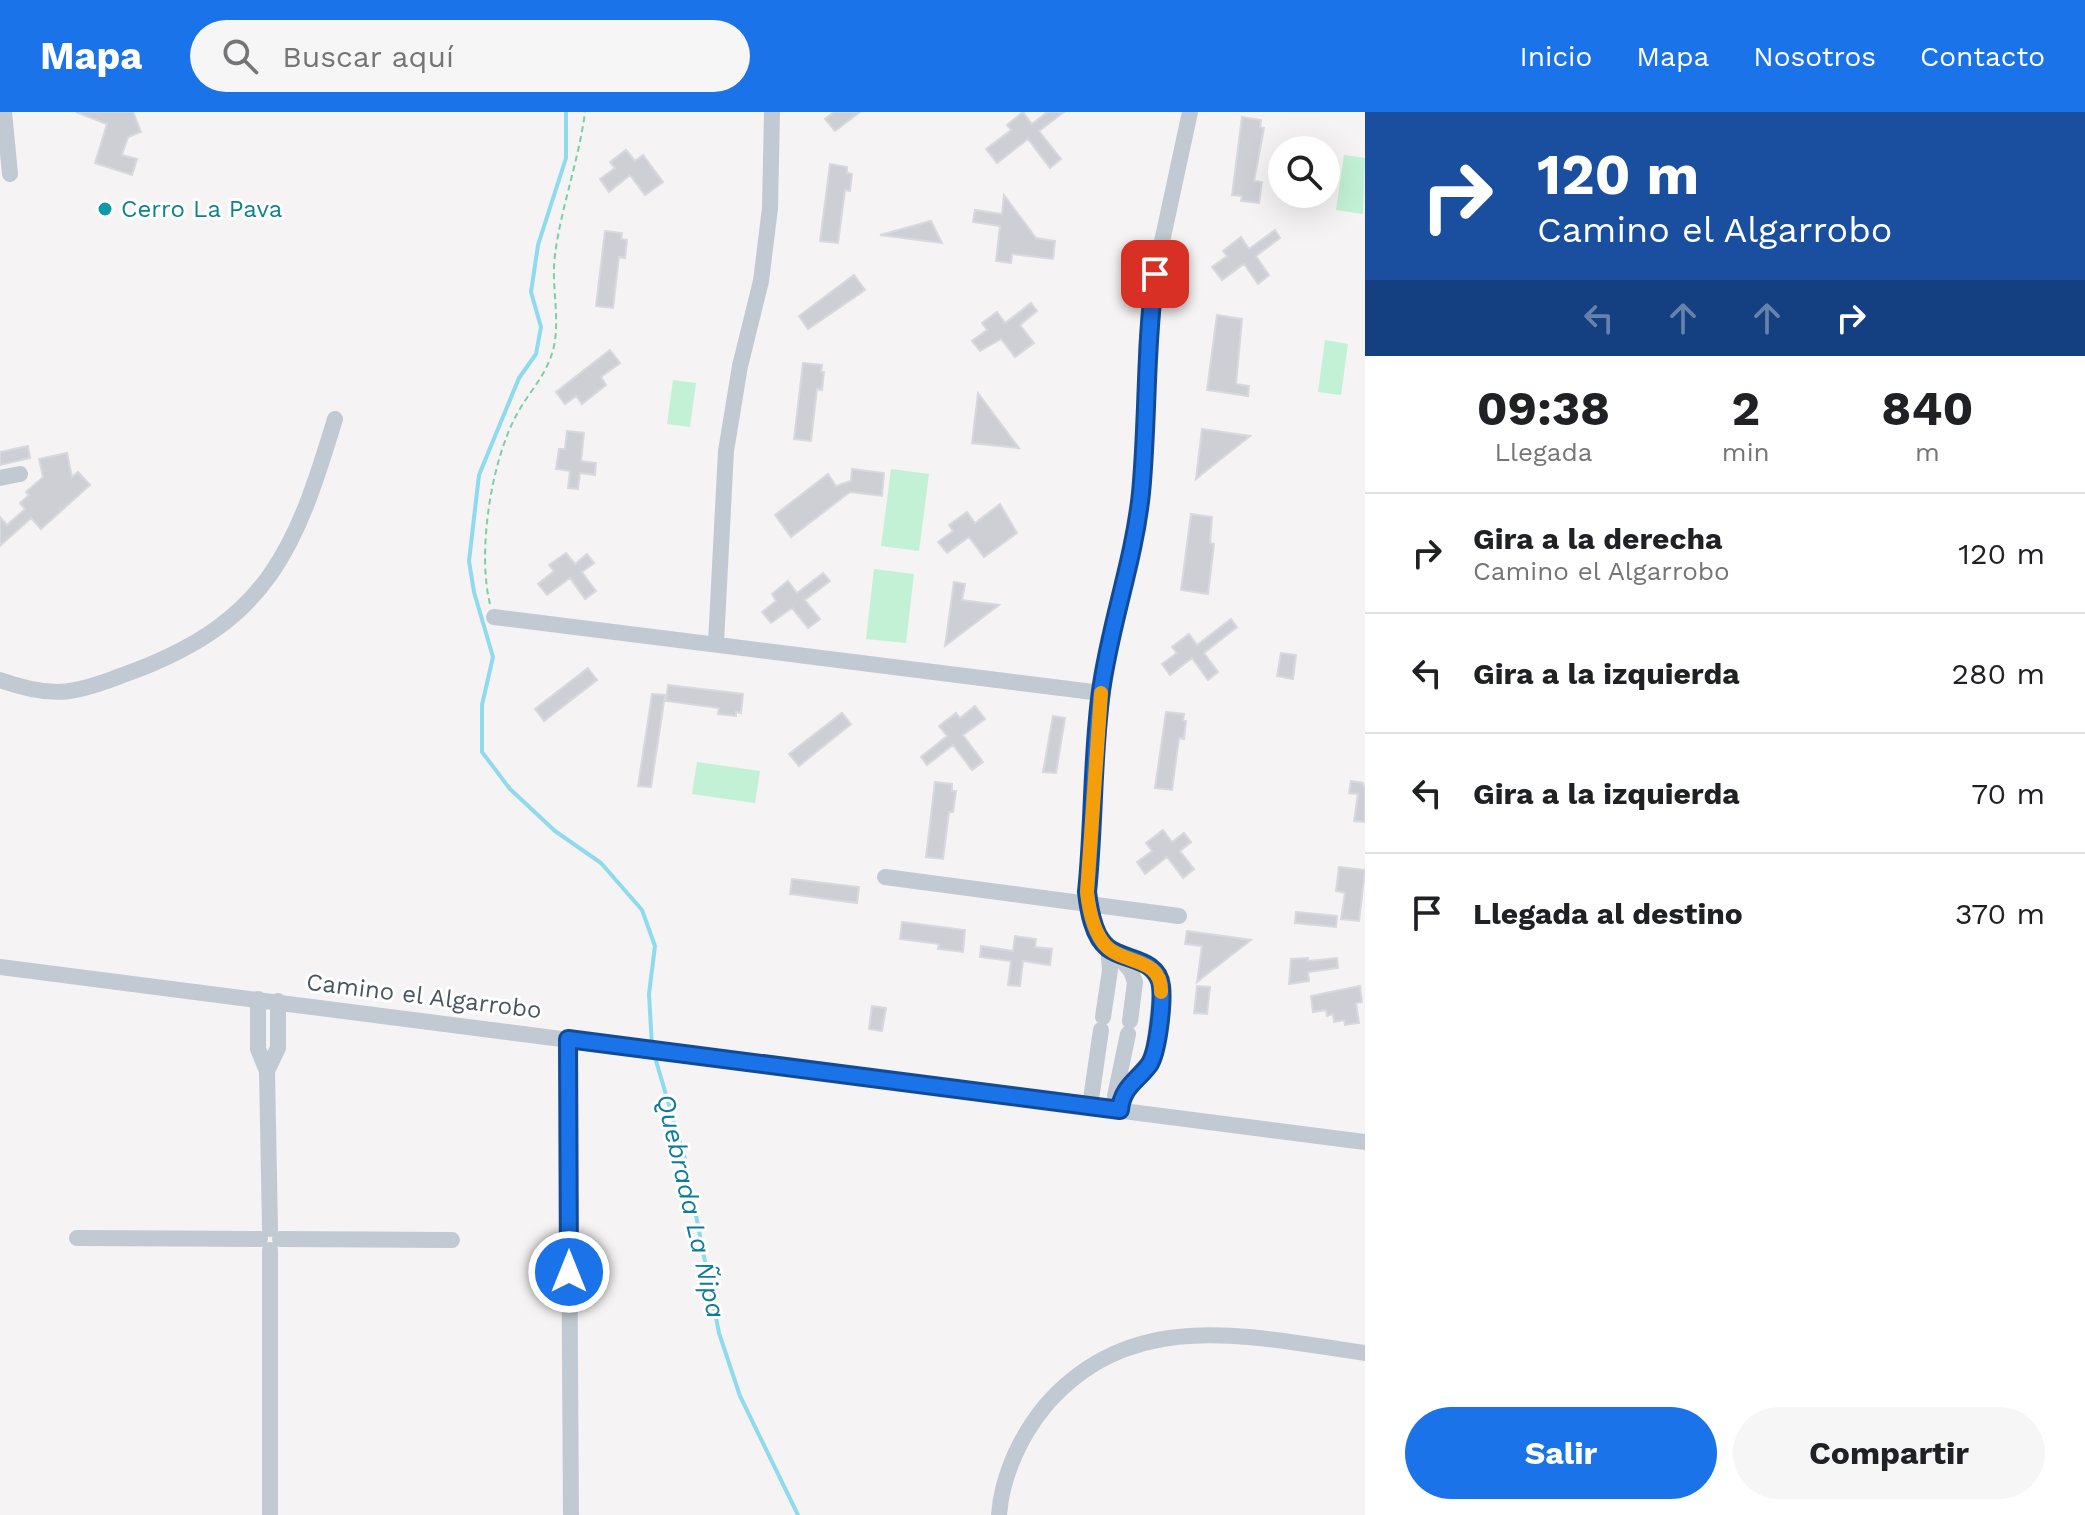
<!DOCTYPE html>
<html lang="es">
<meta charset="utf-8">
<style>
:root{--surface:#fff;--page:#f6f6f6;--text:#202124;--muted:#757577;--line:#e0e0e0;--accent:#1a73e8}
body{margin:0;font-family:"Work Sans",sans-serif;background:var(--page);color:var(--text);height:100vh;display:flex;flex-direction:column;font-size:30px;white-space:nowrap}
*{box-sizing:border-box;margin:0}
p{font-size:26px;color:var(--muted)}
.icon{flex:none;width:44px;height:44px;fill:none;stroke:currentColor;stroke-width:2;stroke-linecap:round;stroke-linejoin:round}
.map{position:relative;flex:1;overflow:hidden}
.drawer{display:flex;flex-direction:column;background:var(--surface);width:720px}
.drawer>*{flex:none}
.top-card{background:#1a4fa0;color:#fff;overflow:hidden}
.fabs{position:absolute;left:1268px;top:24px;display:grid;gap:16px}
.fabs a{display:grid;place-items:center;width:72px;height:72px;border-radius:50%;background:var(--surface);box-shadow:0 8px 32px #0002;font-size:40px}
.pin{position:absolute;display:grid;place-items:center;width:68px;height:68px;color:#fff;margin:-34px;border-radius:16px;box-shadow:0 4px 12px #0006}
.me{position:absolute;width:88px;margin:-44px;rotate:0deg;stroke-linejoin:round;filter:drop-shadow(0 0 6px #0008)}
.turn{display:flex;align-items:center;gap:28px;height:168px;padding:0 40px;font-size:36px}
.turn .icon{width:104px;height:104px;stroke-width:2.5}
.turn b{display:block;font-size:56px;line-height:68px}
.lanes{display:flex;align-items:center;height:76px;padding:0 40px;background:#0003;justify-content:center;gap:40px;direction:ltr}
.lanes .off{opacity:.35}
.eta{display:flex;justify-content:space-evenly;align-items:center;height:136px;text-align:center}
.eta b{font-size:48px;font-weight:700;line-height:56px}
.button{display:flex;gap:16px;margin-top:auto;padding:16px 40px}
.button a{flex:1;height:92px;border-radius:48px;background:var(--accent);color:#fff;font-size:32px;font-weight:700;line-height:92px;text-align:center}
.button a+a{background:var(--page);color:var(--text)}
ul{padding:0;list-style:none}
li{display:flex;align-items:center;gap:24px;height:120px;padding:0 40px;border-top:2px solid var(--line)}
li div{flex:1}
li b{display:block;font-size:30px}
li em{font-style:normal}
header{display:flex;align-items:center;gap:48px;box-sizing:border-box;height:112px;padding:0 40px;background:var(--accent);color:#fff}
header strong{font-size:38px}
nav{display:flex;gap:44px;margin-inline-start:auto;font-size:28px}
.search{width:560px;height:72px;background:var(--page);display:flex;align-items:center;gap:20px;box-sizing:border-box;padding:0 28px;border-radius:44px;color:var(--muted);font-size:30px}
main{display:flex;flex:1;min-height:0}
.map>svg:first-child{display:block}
</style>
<header>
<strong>Mapa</strong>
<div class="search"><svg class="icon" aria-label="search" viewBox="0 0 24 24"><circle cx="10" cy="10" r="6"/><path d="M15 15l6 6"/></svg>Buscar aquí</div>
<nav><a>Inicio</a><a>Mapa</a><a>Nosotros</a><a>Contacto</a></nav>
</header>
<main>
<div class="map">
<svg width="1365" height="1403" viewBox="0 0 1365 1403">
<rect width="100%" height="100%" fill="#f5f3f3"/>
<path fill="#c3f1d5" d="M1344,43L1365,46L1363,102L1336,98Z
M1325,228L1348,232L1341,283L1318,280Z
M673,268L696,271L690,315L667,312Z
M891,357L929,362L919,439L881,434Z
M874,457L914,462L906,531L866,527Z
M697,650L760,659L755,691L692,682Z"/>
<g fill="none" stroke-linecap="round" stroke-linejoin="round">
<path stroke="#90daee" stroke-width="4" d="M566,0V46L538,133L531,180L541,215L536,242L519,266L479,363L469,449L474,480L493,545L482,593V640L510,677L555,719L601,751L642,798L655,834L649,882L652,934
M654,942L685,1047L719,1221L740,1284L798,1403"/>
</g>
<path fill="#cdcfd5" stroke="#d7d9de" stroke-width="2" d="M76,0H133L141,20L128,25L122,43L137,47L132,63L95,51L107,12Z
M834,0H860L835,19L825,7Z
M1023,0L1032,12L1047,0H1064L1039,19L1061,47L1050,56L1028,27L997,51L986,37L1011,18L1007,13Z
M1242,5L1261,8L1260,15L1264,16L1254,69L1262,70L1259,91L1241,89L1242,84L1232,83Z
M626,38L635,49L643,43L663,70L645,83L630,63L609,80L600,67L615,56L610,50Z
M830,52L847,55V61L852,62L850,79L845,78L838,131L820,129Z
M1004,83L1036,126L1055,129L1053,147L1012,142L1011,151L996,149L1000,114L973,110L975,98L1002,102Z
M931,109L942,131L880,123Z
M1275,118L1280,126L1256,144L1269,163L1258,172L1244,152L1222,168L1212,155L1227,144L1223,139L1241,125L1249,137Z
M605,119L622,121L621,127L627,128L625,146L619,145L613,196L596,194Z
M854,163L865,178L808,217L799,204Z
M1031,191L1037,199L1020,213L1034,231L1015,245L1001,227L980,239L972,229L987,218L982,211L997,200L1005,211Z
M1217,203L1242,207L1236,272L1249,274L1248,284L1207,278Z
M610,238L620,251L601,265L606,273L582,292L576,284L565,292L556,280Z
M803,251L822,253L821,260H824L822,278L817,277L811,329L794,327Z
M978,281L1019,336L972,331Z
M1202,317L1250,324L1196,367Z
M567,319L584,321L581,349L596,351L595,363L580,361L578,377L568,376L570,359L556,357L559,337H565Z
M28,334L30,346L0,353V340Z
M67,341L72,365L78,360L90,373L41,417L31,406L0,434V405L7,413L25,397L20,391L29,383L26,380L43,365L39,347Z
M852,357L884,361L882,384L850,380L791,425L775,403L828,362L836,374L851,369Z
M1000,392L1017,421L984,445L969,425L947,441L938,430L953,419L949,413L967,400L975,411Z
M1191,402L1212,405L1210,431L1214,432L1208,482L1181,478Z
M566,441L575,452L587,442L594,451L582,460L596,479L585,487L570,466L547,483L538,472L554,459L549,453Z
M823,461L830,469L805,488L820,507L808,516L792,496L771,511L762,500L776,489L772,482L788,469L797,481Z
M954,470L965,472L962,488L999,493L945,534Z
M1231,507L1237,515L1204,541L1218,560L1208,568L1192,546L1170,563L1162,552L1177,541L1172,535L1189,522L1197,533Z
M1281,541L1296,543L1293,567L1277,564Z
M588,556L597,568L544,609L535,597Z
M668,573L743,582L741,601L736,600V604L718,602L719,596L666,589Z
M652,582L665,583L651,675L638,674Z
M975,594L985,607L963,623L983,650L972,658L953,633L927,653L921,645L947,624L939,614L956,601L960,606Z
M1166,600L1184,602L1183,609H1186L1184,627L1179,626L1172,678L1155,676Z
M842,601L851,612L799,654L789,642Z
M1053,604L1065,606L1056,661L1043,660Z
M1351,669L1363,671L1365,676V710L1354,709L1358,682L1349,681Z
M935,670L952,672V679H956L953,700H949L943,747L926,745Z
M1163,718L1172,730L1184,721L1191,730L1180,739L1194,757L1183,766L1167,745L1145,762L1137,750L1152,739L1146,731Z
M1339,755L1365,758L1359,809L1341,807L1345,781L1336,779Z
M792,767L859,775L857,791L790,782Z
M1296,800L1337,804L1336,815L1295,811Z
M902,810L965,818L963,840L938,837L939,832L900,827Z
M1187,819L1224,824L1251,828L1197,870L1202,834L1185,832Z
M1015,824L1036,827L1035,835L1052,837L1050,853L1023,849L1020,874L1008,873L1011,849L980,845L981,834L1013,839Z
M1308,846V849L1337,846L1338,856L1308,860L1309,869L1289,872L1291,847Z
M1197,874L1210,875L1207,902L1194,901Z
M1360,874L1362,890L1356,891L1359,911L1345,913L1344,908L1334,910L1333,902L1327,904L1326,898L1313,900L1311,884Z
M872,894L886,896L882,919L869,917Z"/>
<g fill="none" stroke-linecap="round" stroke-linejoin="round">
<path stroke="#7ad0a6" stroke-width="2" stroke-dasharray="6 4" stroke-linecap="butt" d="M490,492C477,440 491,349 517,302C530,278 548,262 554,234C560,204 551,173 555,143C561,95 579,48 585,0"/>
<path stroke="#c1cad2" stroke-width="16" d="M4,0L10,62
M0,366L20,362
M494,505L1101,581
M716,531L726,339L740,254L761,169L770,96L772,0
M0,568C58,589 78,580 134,559C269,508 296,436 335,307
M885,765L1179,804
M1117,840L1148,854L1161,873L1153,945L1128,973L1120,998
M0,855L1365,1030
M258,887V937L267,959L270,1117
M1103,905L1110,858L1108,836
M1130,909L1135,870L1131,859L1099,823L1088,793L1096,646L1105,556L1130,447L1141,378L1147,226L1155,162L1190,0
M568,927L571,1403
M267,959L278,936V889
M1115,984L1128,922
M1090,994L1101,918
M77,1126L260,1127
M280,1127L452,1128
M270,1403V1138
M999,1403C1002,1363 1021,1323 1046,1293C1133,1193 1251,1225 1365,1241"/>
</g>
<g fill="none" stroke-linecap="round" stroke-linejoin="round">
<defs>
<path id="route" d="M569,1160L568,927L1120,998C1122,975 1137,969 1149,953C1158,940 1163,890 1161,874C1158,846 1125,849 1108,836C1093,825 1089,797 1087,780C1094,713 1092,645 1101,579C1110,512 1134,449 1141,381C1148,308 1145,235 1155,162"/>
</defs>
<use href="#route" stroke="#114b97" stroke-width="20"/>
<use href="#route" stroke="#1a73e8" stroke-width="14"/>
<path stroke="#f59e0b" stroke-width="14" d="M1101,581L1087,780C1089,798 1093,820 1106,834C1124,853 1162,845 1161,880"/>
</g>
<circle fill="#0f9aa8" stroke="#fff" stroke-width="3" cx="105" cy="97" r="8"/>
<g text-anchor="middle" stroke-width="6" stroke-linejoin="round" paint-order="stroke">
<g font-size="24" fill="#0d838f" stroke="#fff" text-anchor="start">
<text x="121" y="105">Cerro La Pava</text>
</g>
<g font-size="24" fill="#4a5661" stroke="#fff">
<text transform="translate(424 884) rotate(7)" y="8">Camino el Algarrobo</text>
</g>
<g font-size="26" font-style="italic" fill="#0c7c9b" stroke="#fff">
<text transform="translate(691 1094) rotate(77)" y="9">Quebrada La Ñipa</text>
</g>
</g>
</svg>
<div class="fabs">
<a><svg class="icon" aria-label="search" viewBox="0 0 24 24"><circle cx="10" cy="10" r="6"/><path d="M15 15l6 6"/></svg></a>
</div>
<div class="pin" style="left:1155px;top:162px;background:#d93025"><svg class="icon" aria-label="arrive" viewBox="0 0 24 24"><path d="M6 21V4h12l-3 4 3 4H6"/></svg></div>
<svg class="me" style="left:569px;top:1160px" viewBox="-20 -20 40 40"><circle r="17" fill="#1a73e8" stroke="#fff" stroke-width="3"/><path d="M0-11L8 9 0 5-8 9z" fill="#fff"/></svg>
</div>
<section class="drawer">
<div class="top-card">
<div class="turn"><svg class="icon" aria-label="right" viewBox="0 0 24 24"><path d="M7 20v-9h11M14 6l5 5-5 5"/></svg><div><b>120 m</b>Camino el Algarrobo</div></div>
<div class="lanes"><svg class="icon off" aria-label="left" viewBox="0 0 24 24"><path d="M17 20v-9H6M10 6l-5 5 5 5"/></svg><svg class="icon off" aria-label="ahead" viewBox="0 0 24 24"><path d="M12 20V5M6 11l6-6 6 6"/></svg><svg class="icon off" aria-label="ahead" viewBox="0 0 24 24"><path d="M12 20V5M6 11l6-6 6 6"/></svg><svg class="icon" aria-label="right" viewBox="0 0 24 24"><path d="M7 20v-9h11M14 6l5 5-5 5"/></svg></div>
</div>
<div class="eta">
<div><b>09:38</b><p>Llegada</p></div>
<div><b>2</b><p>min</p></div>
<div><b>840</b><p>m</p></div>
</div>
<ul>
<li><svg class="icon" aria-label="right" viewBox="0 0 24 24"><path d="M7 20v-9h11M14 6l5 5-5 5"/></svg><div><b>Gira a la derecha</b><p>Camino el Algarrobo</p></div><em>120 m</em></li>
<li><svg class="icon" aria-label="left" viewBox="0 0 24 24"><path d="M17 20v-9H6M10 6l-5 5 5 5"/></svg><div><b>Gira a la izquierda</b></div><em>280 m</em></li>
<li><svg class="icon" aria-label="left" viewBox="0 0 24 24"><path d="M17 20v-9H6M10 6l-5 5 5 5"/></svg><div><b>Gira a la izquierda</b></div><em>70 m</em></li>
<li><svg class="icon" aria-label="arrive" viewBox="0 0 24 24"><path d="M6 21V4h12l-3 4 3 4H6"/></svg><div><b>Llegada al destino</b></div><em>370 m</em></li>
</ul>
<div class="button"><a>Salir</a><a>Compartir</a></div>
</section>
</main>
